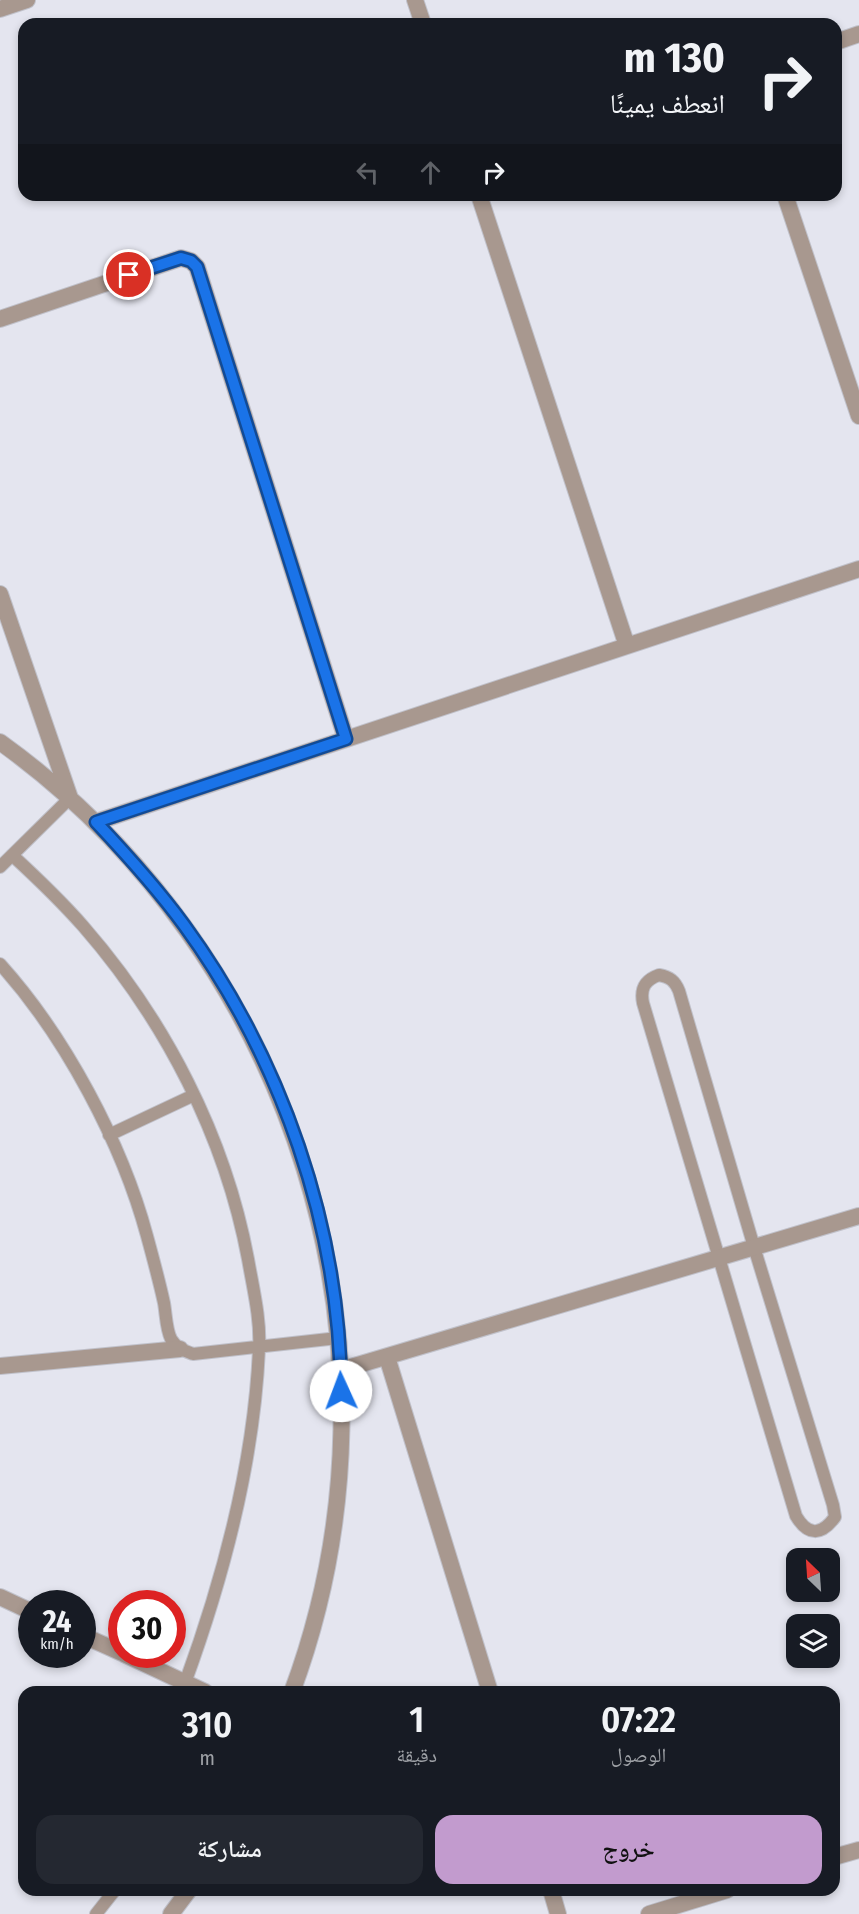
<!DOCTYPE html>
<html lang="ar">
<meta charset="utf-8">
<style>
:root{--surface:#171b24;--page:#242831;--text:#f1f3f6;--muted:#9ea1a6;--accent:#c29bce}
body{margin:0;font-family:"Fira Sans Condensed","Noto Naskh Arabic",sans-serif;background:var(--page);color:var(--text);direction:rtl;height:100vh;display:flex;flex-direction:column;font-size:22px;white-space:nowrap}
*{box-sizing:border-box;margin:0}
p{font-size:20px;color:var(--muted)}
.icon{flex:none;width:33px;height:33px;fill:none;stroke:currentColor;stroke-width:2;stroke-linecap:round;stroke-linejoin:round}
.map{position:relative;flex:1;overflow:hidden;direction:ltr}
.side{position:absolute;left:18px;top:1686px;width:822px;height:210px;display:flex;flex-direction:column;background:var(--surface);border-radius:18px;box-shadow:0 3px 9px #0003;direction:rtl}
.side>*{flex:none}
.top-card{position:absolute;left:18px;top:18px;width:824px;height:183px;border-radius:18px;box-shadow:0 3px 9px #0003;direction:rtl;background:#171b24;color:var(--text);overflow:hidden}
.needle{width:39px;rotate:335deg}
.buttons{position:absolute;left:786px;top:1548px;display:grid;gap:12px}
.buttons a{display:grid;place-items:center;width:54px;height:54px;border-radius:12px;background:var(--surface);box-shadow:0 3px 9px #0003;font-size:30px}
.speed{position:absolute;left:18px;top:1590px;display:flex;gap:12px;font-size:30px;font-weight:700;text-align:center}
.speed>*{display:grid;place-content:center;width:78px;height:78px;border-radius:50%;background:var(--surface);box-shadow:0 3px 9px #0003;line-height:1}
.speed small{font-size:15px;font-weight:400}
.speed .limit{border:9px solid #d22;background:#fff;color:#111}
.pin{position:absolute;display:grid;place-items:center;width:51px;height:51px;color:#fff;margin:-26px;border:3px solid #fff;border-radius:50%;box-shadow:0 2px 6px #0007}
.me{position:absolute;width:66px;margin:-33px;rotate:358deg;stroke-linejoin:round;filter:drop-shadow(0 0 4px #0008)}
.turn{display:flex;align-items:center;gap:21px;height:126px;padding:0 18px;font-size:27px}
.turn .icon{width:78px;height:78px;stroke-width:2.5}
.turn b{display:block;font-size:42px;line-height:51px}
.lanes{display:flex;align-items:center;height:57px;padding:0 18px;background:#0003;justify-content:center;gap:30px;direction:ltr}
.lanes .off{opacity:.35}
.eta{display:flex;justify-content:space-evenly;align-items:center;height:102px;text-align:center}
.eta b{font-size:36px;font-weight:600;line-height:42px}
.button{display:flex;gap:12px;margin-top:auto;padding:12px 18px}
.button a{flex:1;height:69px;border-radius:18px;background:var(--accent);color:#111;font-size:24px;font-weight:600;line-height:69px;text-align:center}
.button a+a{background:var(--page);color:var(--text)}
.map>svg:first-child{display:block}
</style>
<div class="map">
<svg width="859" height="1914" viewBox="0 0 859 1914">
<rect width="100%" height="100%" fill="#e4e5ef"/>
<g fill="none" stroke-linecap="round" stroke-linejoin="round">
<defs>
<path id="service" d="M12,855C37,878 61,901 83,926C165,1020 225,1136 248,1259C253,1288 261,1320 259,1349C254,1463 224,1576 185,1683
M0,867L70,798
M0,964C65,1036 122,1143 147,1236C153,1258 159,1280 164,1303C166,1314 166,1329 171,1339C176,1348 185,1351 193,1354L338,1338
M659,975C670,977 675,981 679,991L754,1247L833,1505L835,1517C821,1536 808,1536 796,1516L643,1003C640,988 645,980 659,975Z
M109,1135L194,1095
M96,1914L115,1890"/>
<path id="minor" d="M415,0L423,24
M0,9L27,0
M836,42L859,34
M479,195L627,646
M785,195L859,416
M0,319L181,258L191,261L197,267L346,739
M0,594L70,798
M0,742C295,954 419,1350 292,1692
M96,822L859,569
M387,1357L490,1692
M0,1366L180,1349
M341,1370L859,1216
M0,1597L32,1612
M82,1635L122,1653
M124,1654L205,1692
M834,1857L859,1850
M551,1890L558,1914
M171,1914L189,1890
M649,1914L727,1890"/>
</defs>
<use href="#service" stroke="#c0c1ca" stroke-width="14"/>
<use href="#minor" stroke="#c0c1ca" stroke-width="18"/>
<use href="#service" stroke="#a8988f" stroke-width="12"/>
<use href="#minor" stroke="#a8988f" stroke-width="16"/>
</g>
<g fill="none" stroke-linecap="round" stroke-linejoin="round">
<defs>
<path id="route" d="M129,275L181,258L191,261L197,267L346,739L96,822C127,855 157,888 184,925C281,1058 340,1226 341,1391"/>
</defs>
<use href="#route" stroke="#114b97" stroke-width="15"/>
<use href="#route" stroke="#1a73e8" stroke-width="10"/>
</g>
</svg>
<div class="buttons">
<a><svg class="needle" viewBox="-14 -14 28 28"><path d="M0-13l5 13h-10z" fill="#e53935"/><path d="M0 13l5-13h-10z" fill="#9ea1a6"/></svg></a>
<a><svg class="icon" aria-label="layers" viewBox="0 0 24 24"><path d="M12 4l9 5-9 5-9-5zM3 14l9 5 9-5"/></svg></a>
</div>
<div class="speed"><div>24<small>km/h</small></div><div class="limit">30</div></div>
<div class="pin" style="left:129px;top:275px;background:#d93025"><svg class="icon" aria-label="arrive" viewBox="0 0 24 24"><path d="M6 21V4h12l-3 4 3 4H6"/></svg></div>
<svg class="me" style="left:341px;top:1391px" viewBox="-20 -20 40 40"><circle r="19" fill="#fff"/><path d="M0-13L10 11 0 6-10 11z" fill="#1a73e8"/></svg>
<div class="top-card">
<div class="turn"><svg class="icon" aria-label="right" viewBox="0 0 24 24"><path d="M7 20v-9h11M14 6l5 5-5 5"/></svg><div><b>130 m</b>انعطف يمينًا</div></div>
<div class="lanes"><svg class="icon off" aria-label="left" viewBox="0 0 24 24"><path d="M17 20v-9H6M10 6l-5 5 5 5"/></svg><svg class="icon off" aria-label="ahead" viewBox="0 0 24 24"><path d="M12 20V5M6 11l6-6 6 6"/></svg><svg class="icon" aria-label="right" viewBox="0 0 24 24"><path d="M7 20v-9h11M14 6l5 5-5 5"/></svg></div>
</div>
<section class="side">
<div class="eta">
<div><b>07:22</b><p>الوصول</p></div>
<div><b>1</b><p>دقيقة</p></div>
<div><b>310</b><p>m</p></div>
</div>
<div class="button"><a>خروج</a><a>مشاركة</a></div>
</section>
</div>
